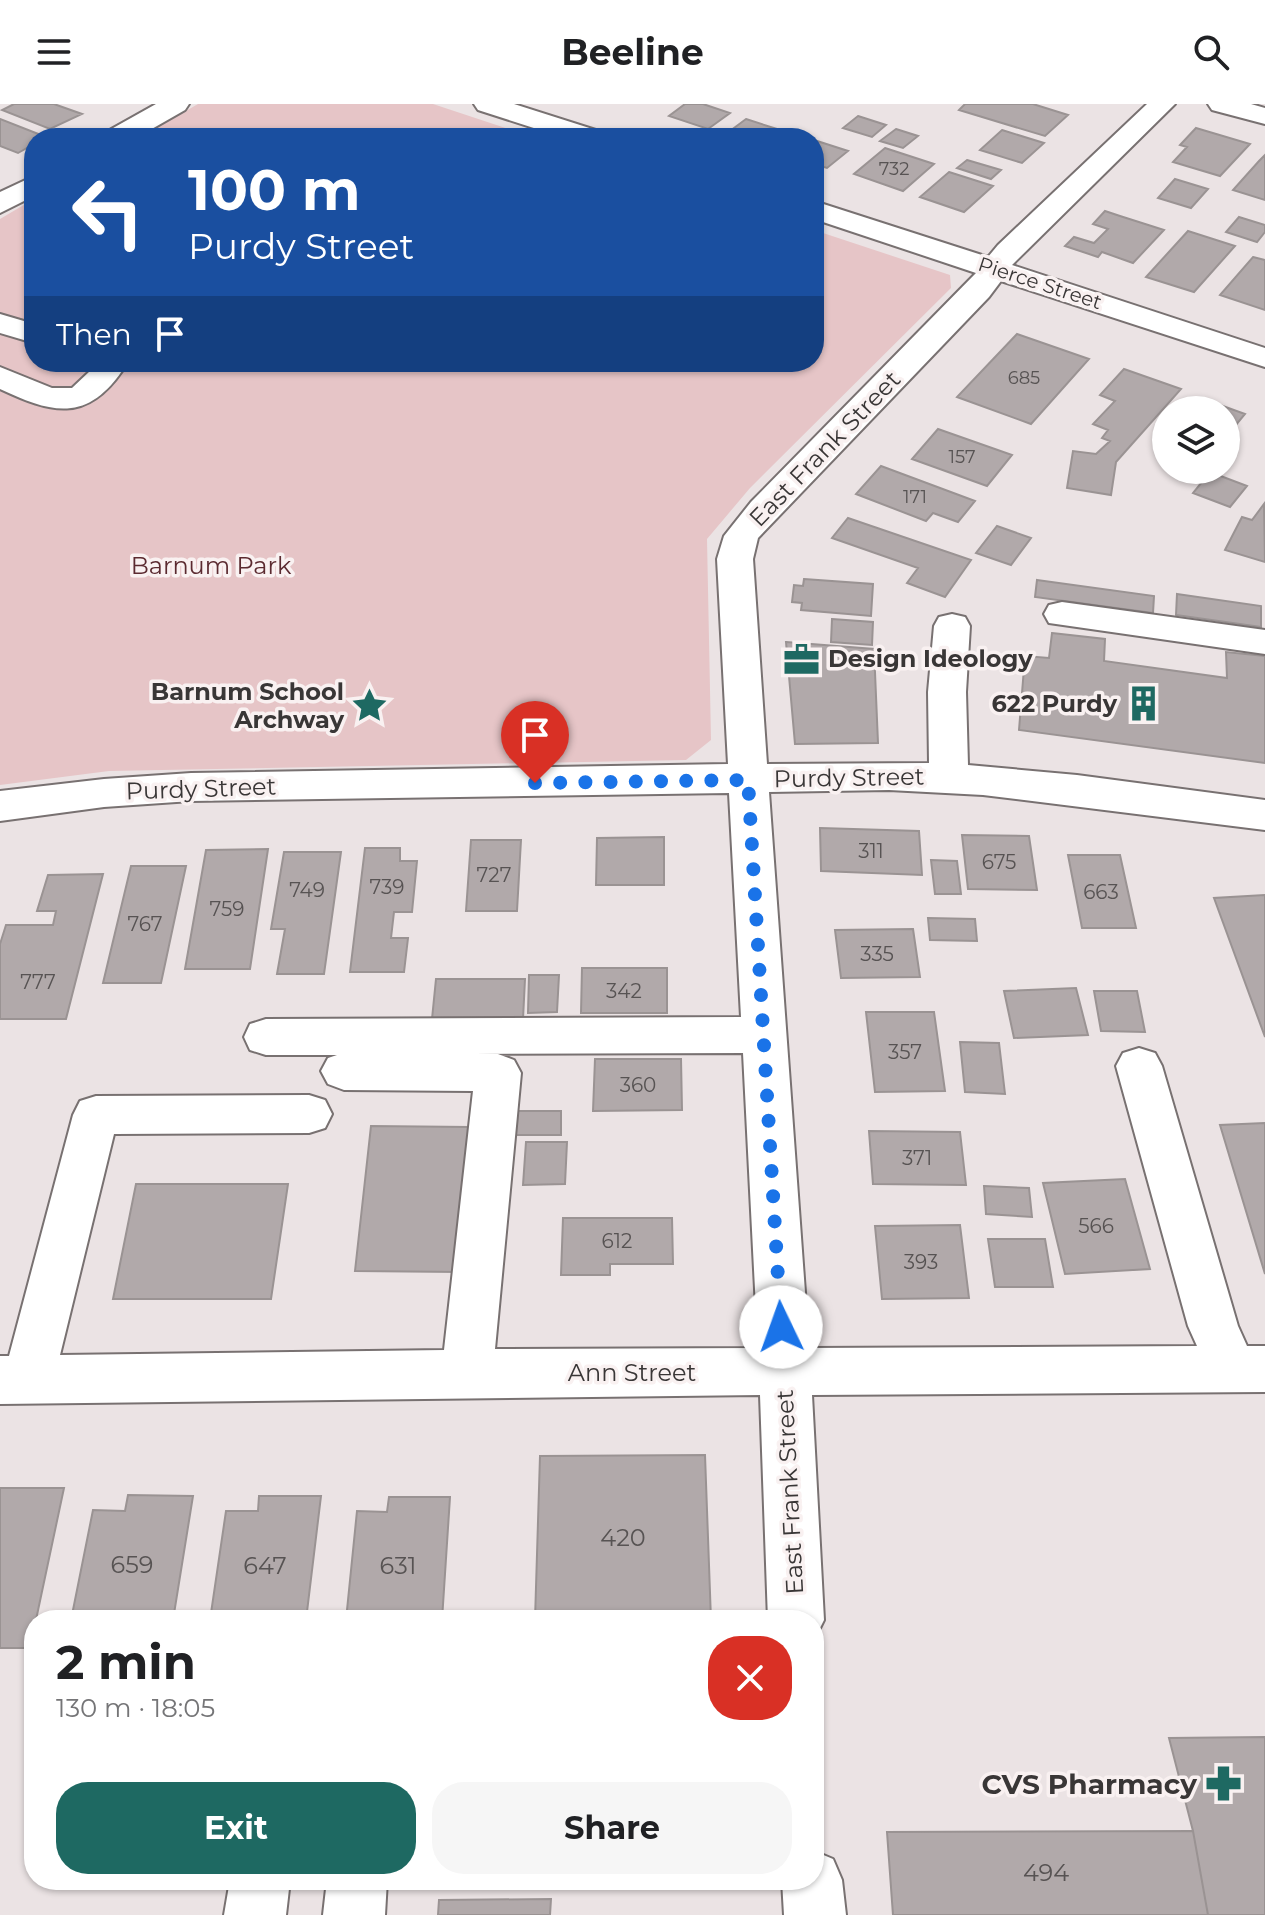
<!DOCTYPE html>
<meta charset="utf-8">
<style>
:root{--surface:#fff;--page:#f6f6f6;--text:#202124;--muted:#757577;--accent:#1e6962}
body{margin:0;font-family:Montserrat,sans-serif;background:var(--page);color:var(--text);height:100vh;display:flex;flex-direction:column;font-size:30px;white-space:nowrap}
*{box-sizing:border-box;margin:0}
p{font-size:26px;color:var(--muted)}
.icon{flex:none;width:44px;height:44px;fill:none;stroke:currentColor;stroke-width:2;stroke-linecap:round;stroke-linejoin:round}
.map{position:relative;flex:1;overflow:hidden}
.panel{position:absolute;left:24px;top:1506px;width:800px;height:280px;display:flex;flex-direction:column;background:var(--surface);border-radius:32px;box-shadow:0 2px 6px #0004}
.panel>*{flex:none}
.hud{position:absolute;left:24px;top:24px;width:800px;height:244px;border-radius:32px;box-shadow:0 2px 6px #0004;background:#1a4fa0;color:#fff;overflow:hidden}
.tools{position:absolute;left:1152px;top:292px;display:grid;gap:16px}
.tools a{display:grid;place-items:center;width:88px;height:88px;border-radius:50%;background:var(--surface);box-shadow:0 2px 6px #0004;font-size:40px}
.pin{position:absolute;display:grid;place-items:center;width:68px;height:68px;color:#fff;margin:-82px -34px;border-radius:50% 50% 50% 0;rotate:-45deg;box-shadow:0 0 8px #0007}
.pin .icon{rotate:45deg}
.me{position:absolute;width:88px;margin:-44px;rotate:357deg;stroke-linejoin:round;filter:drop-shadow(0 0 6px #0008)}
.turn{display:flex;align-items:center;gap:28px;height:168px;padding:0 32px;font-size:36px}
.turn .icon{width:104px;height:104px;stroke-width:2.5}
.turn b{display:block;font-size:56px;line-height:68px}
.then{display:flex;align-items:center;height:76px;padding:0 32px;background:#0003;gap:16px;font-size:30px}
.round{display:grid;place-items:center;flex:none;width:84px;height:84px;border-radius:32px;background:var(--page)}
.summary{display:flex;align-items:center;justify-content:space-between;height:136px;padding:0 32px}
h1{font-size:48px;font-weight:700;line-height:60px}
.button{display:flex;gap:16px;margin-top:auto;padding:16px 32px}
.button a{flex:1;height:92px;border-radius:32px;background:var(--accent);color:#fff;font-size:32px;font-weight:700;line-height:92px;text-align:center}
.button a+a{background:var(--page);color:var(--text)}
header{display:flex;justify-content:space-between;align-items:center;height:104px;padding:0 32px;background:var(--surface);font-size:36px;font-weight:700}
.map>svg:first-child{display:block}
</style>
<header><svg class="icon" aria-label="menu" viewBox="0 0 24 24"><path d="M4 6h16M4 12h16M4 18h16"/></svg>Beeline<svg class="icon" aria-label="search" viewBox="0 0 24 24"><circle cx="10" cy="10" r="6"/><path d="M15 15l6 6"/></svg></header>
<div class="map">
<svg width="1265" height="1811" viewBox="0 0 1265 1811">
<rect width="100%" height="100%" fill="#ebe3e4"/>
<path fill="#e6c5c7" d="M198,0H433L536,34H139Z
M34,95V258H814V126L950,171L951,184L750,384L707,435L711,636L686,656L109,667L0,681V115Z"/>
<path fill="#b1a9aa" stroke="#9a9393" stroke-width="2" d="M14,0H54L82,10L50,25L2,6Z
M685,0H703L730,9L708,25L669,12Z
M965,0H1033L1068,11L1045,32L959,6Z
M858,12L886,21L872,33L843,24Z
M0,15L46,33L34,34V40L18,49L0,42Z
M746,15L780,26L770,34H737L726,30Z
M1196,24L1250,40L1220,72L1173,58L1187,43L1180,41Z
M896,25L918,32L903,44L880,37Z
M1002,26L1044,39L1022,59L980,46Z
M814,36L848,47L827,64L814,60Z
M885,44L934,60L903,87L854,70Z
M1265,51V96L1233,86L1259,57Z
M967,56L1001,66L991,75L957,64Z
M949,68L993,82L964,108L920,93Z
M1175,75L1208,85L1191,104L1158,94Z
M1105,107L1120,112L1164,126L1133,159L1102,148L1098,153L1065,142L1074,133L1094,139L1108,125L1093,120Z
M1239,113L1265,121V128L1257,138L1226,128Z
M1188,127L1235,142L1194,188L1146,173Z
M1253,153L1265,156V206L1220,191Z
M1017,230L1089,255L1031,320L957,293Z
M1124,265L1181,285L1116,358L1111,391L1067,384L1073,347L1096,350L1110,337L1102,334L1108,326L1093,320L1115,297L1100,291Z
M1209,297L1245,310L1226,333V306H1202Z
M938,325L1012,351L987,382L912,355Z
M881,362L975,397L958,418L933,409L926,417L856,390Z
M1210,368L1247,382L1230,403L1193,389Z
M1264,400L1265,458L1225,446L1242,413L1252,416Z
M848,414L971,456L945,493L907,479L918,464L832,434Z
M997,422L1031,434L1011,461L976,449Z
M804,475L873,480L871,512L801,506L802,499L792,498L794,481L803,482Z
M1037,476L1154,492L1153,509L1035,493Z
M1177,490L1261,502V523L1176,511Z
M832,515L873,518L872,541L831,538Z
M1052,529L1105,535L1104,557L1227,574L1226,548L1265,552V659L1019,626L1025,552L1049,554Z
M786,538L874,545L878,639L795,640Z
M820,724L919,727L922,771L821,767Z
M962,731L1029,732L1037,786L968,785Z
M664,733V781H596L597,734Z
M471,736H521L517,807H466Z
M365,744H400V757H417L412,808H394L391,834H408L404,868H350Z
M268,745L250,865H185L206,746Z
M284,748H341L324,870H277L285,825H271Z
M1068,751H1120L1136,824H1082Z
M931,756L957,757L961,790H935Z
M131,762H186L161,879H103Z
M103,770L66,915H0V840L6,821H53L56,807H37L48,771Z
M1265,791V933L1214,794Z
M928,814L975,815L977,837L930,836Z
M913,825L920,873L841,874L835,826Z
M582,864H667V909H581Z
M529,871H559L557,908L528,909Z
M436,875H525L523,915H432Z
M1076,884L1088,931L1014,934L1004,887Z
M1094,887H1137L1145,928L1101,927Z
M866,908H934L945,987L875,988Z
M960,938L999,939L1005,990L965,988Z
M595,955H681L682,1006L593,1007Z
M516,1007H561V1031H514Z
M1265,1019V1170L1220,1021Z
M371,1022L469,1023L459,1168L355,1167Z
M869,1027L960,1028L966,1081L873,1080Z
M526,1038H567L565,1080L523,1081Z
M1125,1075L1150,1165L1065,1170L1043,1079Z
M136,1080H288L271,1195H113Z
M984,1082L1029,1084L1032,1113L986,1110Z
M563,1114H672L673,1160H610V1171H561Z
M960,1121L969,1194L882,1195L875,1122Z
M988,1135H1045L1053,1183H995Z
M705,1351L711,1516H535L540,1352Z
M0,1384H64L30,1544H0Z
M128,1391L193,1392L173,1516H71L93,1406L125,1407Z
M259,1392H321L306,1516H210L226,1407H258Z
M389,1393H450L442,1516H346L357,1407L387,1408Z
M1265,1633V1811H1208L1193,1727L1169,1634Z
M1193,1727L1208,1811H893L887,1728Z
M551,1795L550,1811H438L439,1796Z"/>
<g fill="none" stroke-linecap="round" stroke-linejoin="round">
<defs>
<path id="minor" d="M156,0H189L185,6L136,34H102L106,28Z
M474,0H514L602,28L606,34H565L478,6Z
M1147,0H1175L1012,161L1265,244V263L1001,177L989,193L758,434L753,455L767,660L929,659L928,588L934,522L939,513L952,510L965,513L970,522L966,588L968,661L1077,671L1265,696V726L983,691L889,686L769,688L809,1244L1197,1242L1188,1222L1116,962L1123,949L1139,944L1155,949L1162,962L1238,1222L1247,1242H1265V1288L812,1291L824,1516L814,1536V1516H768L760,1291L0,1300V1252H9L73,1011L80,997L96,992L309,991L325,996L332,1010L325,1024L309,1029L114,1030L60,1251L444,1246L473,987L344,986L328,980L321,967L328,954L337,951H266L250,946L244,933L250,920L266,915L741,913L729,689L191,697L104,703L0,717V687L104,675L191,669L728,660L717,455L724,432L751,398L976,169L814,115V97L988,153L998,141ZM743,949L758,1244L495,1245L521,969L514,956L498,950H474Z
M1208,0H1251L1265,4V20L1212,6Z
M34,72V92L0,109V88Z
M0,210L34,220V239L0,229Z
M83,258H115L122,267C86,319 51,309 0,285V263L52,284H72L90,267Z
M1062,498L1265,526V550L1049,519L1044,510L1049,501Z
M814,1747L833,1755L842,1776L846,1811H784L782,1776H814Z
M230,1776H290L286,1811H224Z
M327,1776H387L385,1811H323Z"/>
</defs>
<use href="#minor" stroke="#787171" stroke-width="4"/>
<use href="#minor" fill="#fff" fill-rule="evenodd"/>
</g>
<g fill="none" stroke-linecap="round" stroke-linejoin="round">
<path stroke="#1a73e8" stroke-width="14" stroke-dasharray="0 25.2" d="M535,679L748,676L781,1223"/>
</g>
<defs>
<symbol id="office-bare" viewBox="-9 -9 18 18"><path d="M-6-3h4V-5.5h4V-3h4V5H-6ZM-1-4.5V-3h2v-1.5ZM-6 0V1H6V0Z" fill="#1e6962" stroke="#f9f1f1" stroke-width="2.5" paint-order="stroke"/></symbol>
<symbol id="building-bare" viewBox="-9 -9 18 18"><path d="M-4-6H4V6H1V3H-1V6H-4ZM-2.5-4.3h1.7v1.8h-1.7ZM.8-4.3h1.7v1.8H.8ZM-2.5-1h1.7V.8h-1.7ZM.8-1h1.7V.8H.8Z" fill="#1e6962" stroke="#f9f1f1" stroke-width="2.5" paint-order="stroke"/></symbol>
<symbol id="sight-bare" viewBox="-9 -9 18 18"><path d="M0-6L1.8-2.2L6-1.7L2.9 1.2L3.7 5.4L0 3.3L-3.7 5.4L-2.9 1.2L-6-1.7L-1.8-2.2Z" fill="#1e6962" stroke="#f9f1f1" stroke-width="2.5" paint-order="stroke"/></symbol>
<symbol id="pharmacy-bare" viewBox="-9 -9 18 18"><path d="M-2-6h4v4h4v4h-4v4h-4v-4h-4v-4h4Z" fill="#1e6962" stroke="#f9f1f1" stroke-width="2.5" paint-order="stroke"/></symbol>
</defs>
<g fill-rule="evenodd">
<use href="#office-bare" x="776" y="530" width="51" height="51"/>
<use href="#building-bare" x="1118" y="574" width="51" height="51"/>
<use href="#sight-bare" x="344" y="576" width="51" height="51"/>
<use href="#pharmacy-bare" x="1198" y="1654" width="51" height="51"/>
</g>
<g text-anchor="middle" stroke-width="7" stroke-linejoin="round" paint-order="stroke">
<g font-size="18" fill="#575353">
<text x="894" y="71">732</text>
<text x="1024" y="280">685</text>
<text x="962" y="359">157</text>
<text x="915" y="399">171</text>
</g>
<g font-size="20" fill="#393636" stroke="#f9f1f1">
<text transform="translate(1040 179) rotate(18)" y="7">Pierce Street</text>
</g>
<g font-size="20" fill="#575353">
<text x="871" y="754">311</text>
<text x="999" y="765">675</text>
<text x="494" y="778">727</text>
<text x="387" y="790">739</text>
<text x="307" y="793">749</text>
<text x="1101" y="795">663</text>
<text x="227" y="812">759</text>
<text x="145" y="827">767</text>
<text x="877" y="857">335</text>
<text x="38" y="885">777</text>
<text x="624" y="894">342</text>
<text x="905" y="955">357</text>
<text x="638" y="988">360</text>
<text x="917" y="1061">371</text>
<text x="1096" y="1129">566</text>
<text x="617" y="1144">612</text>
<text x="921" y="1165">393</text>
</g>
<g font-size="24" fill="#393636" stroke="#f9f1f1">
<text transform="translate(825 345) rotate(-46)" y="8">East Frank Street</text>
<text transform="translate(849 674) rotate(-1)" y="8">Purdy Street</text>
<text transform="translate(201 685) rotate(-2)" y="8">Purdy Street</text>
<text x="632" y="1277">Ann Street</text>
<text transform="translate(790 1388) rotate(-93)" y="8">East Frank Street</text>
</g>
<g font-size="24" fill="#5b2a30" stroke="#f9f1f1">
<text x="211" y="470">Barnum Park</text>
</g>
<g font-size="24" font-weight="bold" fill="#393636" stroke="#f9f1f1" text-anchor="end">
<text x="828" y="563" text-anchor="start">Design Ideology</text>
<text x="344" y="596">Barnum School<tspan x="344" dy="28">Archway</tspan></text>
<text x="1117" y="608">622 Purdy</text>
</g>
<g font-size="24" fill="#575353">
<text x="623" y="1442">420</text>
<text x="132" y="1469">659</text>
<text x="265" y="1470">647</text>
<text x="398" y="1470">631</text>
<text x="1046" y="1777">494</text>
</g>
<g font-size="28" font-weight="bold" fill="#393636" stroke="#f9f1f1" text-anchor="end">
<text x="1197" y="1690">CVS Pharmacy</text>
</g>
</g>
</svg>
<div class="tools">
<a><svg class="icon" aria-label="layers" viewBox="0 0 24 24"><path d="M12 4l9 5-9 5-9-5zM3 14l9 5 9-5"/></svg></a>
</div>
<div class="pin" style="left:535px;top:679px;background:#d93025"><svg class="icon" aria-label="arrive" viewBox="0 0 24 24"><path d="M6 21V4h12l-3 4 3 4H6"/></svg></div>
<svg class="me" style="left:781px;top:1223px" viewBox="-20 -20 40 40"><circle r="19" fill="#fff"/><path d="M0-13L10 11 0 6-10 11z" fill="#1a73e8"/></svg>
<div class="hud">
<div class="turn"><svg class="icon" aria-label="left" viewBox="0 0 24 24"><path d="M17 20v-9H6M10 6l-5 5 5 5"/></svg><div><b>100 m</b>Purdy Street</div></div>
<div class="then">Then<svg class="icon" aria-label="arrive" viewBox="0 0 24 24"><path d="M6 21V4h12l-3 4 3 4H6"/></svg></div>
</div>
<section class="panel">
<div class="summary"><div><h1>2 min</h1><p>130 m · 18:05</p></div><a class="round" style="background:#d93025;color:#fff"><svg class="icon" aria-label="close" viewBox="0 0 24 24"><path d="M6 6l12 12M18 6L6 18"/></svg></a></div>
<div class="button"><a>Exit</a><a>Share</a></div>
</section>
</div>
